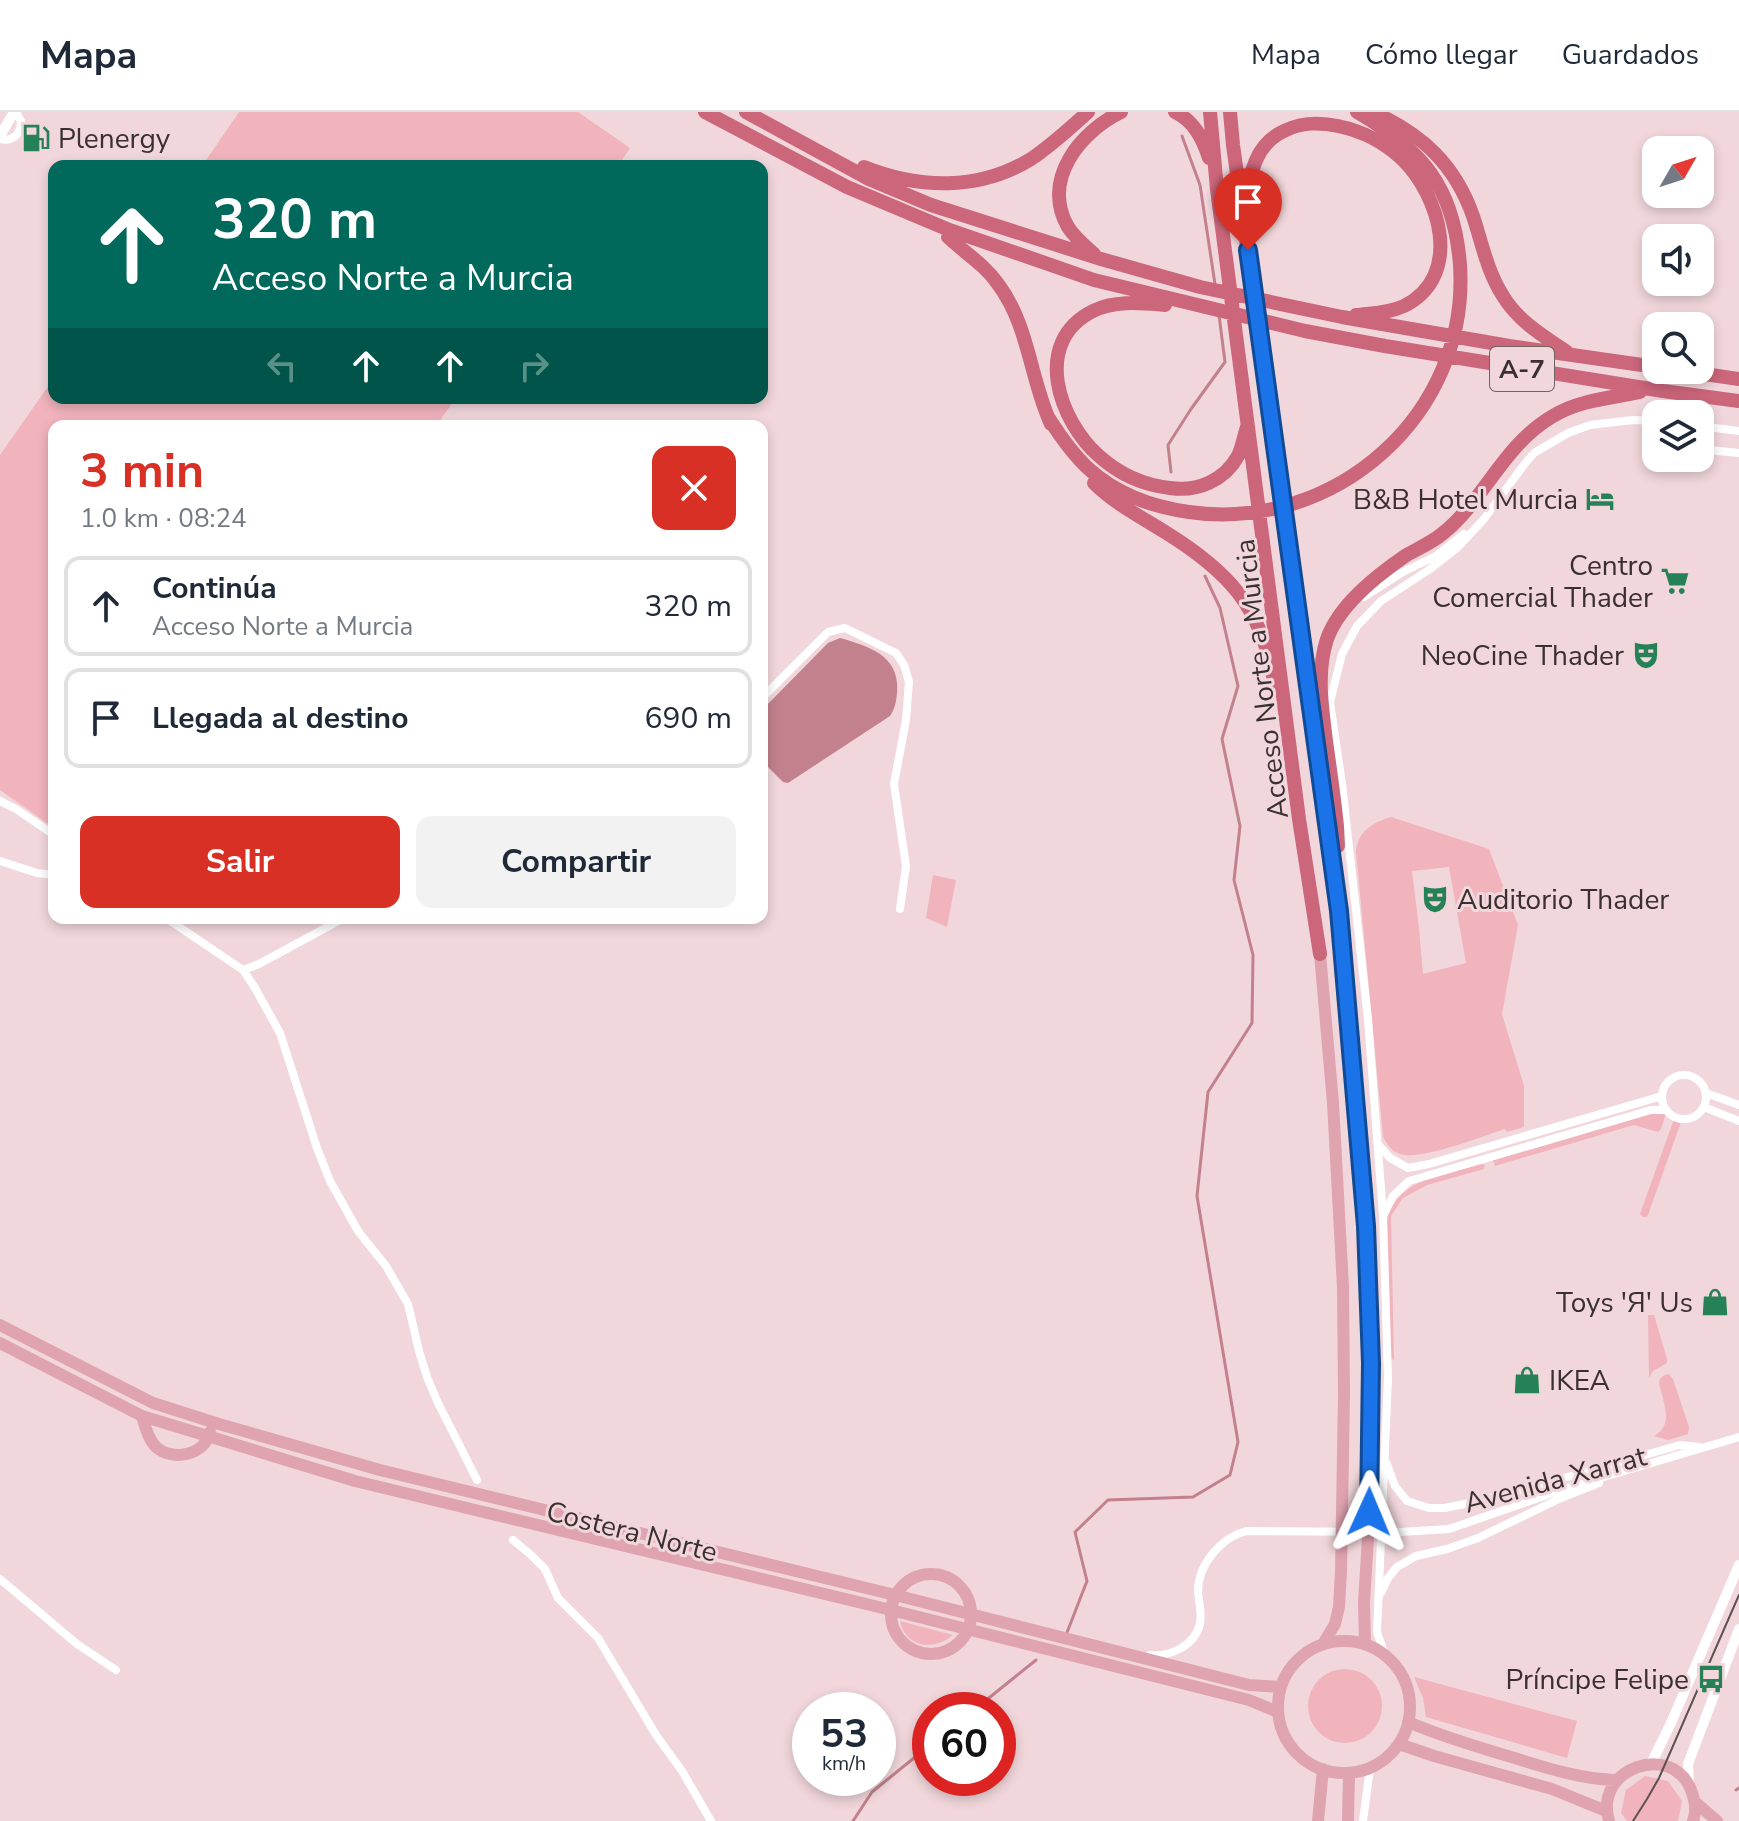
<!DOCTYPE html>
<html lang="es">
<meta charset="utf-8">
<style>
:root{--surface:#fff;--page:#f2f2f3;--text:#1f2937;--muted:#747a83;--line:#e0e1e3;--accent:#d93025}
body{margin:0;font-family:"Nunito Sans",sans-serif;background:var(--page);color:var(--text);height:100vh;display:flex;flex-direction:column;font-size:30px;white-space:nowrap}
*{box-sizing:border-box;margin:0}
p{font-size:26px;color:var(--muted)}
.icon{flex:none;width:44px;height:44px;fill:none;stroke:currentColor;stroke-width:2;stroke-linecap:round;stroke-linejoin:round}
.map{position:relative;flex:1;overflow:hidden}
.sheet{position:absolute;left:48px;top:308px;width:720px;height:504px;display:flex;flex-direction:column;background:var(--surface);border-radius:16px;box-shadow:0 4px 12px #0003}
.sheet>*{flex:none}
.guide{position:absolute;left:48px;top:48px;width:720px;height:244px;border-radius:16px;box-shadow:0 4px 12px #0003;background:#00695c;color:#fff;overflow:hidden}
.needle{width:52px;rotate:51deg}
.fabs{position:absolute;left:1642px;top:24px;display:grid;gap:16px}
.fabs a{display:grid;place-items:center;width:72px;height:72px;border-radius:16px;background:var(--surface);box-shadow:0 4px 12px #0003;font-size:40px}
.speed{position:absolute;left:792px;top:1580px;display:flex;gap:16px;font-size:40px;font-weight:700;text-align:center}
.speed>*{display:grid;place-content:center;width:104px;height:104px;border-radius:50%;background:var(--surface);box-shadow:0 4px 12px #0003;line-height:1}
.speed small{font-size:20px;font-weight:400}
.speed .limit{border:12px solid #d22;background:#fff;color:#111}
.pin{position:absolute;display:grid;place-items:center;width:68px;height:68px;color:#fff;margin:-82px -34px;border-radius:50% 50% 50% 0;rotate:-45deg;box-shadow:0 0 8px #0007}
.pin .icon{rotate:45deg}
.me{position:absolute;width:88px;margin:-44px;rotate:1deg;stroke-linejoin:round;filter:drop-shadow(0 0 6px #0008)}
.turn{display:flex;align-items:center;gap:28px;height:168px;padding:0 32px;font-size:36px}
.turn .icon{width:104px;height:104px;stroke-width:2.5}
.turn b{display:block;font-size:56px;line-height:68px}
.lanes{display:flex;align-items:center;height:76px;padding:0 32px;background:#0003;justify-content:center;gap:40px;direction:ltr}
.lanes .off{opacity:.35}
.round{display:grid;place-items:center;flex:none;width:84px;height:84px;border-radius:16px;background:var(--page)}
.overview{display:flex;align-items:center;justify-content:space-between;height:136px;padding:0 32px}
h1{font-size:48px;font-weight:700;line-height:60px;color:var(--accent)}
.button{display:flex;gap:16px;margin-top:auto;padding:16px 32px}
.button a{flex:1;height:92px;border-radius:16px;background:var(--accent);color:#fff;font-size:32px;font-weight:700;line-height:92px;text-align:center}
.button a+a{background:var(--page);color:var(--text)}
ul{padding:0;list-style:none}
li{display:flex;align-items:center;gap:24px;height:100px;margin:0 16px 12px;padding:0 16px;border:4px solid var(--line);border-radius:16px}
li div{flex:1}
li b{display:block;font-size:30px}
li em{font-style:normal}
header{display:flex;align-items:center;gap:48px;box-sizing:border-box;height:112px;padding:0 40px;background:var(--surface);border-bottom:2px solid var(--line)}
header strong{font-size:38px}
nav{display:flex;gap:44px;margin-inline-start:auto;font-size:28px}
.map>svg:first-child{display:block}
</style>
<header>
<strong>Mapa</strong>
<nav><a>Mapa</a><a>Cómo llegar</a><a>Guardados</a></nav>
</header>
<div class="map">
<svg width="1739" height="1709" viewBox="0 0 1739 1709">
<rect width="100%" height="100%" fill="#f1d7db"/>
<path fill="#f1b3bc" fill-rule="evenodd" d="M239,0H578L630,36L618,54H202Z
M54,266V286H456L436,314H54V716L0,678V343Z
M1391,705L1489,737L1518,813L1502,902L1524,974V1015L1507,1020L1505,1017C1482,1024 1421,1049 1400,1042C1391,1039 1387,1033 1383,1024L1356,740C1358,719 1372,711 1391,705ZM1449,755L1466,851L1423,862L1419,816L1412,759Z
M933,763L956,768L947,815L926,806Z
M1656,1000L1666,1001L1661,1017L1658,1020L1634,1013L1495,1054L1493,1048Z
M1674,1007L1681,1010L1648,1103L1646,1105H1643L1640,1102Z
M1482,1052L1485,1053L1484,1057L1427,1073L1403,1086L1391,1104L1394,1249L1390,1244L1386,1115C1392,1067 1443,1063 1482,1052Z
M1648,1203H1654L1667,1247V1251L1653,1259L1649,1266Z
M1669,1262L1673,1267L1689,1315L1688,1322L1668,1328L1654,1324C1675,1312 1663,1291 1659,1271C1660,1265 1663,1263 1669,1262Z
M900,1509L953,1523C934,1539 906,1536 900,1509Z
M1308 1594a37 37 0 1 1 74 0a37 37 0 1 1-74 0Z
M1414,1565L1577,1609L1567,1646L1426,1605L1423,1586Z
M1645,1664L1668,1669L1682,1689L1678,1709H1627L1621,1701L1626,1678Z"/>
<path fill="#c2818c" d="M840,526C871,535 900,544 897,581C896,591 895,596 890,604L788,671L783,670L762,649V598L828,531Z"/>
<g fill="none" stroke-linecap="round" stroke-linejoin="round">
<path stroke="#c2818c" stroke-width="3" d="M1182,24L1200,73L1215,172
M1171,360L1168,333L1191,297L1225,250L1219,203
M1066,1523L1087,1469L1075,1420L1108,1388L1193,1385L1230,1363L1238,1330L1197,1084L1208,980L1252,911L1253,843L1234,768L1240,714L1222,627L1238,574L1220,496L1205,464
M974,1598L1036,1548
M1736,1678L1739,1676
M853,1709L872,1680L930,1633"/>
<path stroke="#fff" stroke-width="8" d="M0,27C13,30 21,22 21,9L16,0
M1700,314L1739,319
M1700,337L1739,341
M1364,485L1403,460L1436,444L1464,422
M762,586L828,520L845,516L896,541L904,553L909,570L906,608L894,672L906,754L900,797
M0,689L16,697L54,723
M0,749L37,761L54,763
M166,806L243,858L255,876L280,921L317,1036L330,1069L358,1119L386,1154L408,1192L419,1239L427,1265L438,1291L477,1368
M243,858L259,852L344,806
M1662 985a22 22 0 1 1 44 0a22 22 0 1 1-44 0Z
M1706,981L1739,993
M1704,995L1739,1009
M1378,1032L1390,1046L1408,1056L1429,1052L1662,984
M1384,1102L1393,1084L1409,1069L1651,998H1666
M1386,1350L1395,1374L1407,1389L1429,1396H1444L1465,1392L1529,1376L1680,1333L1699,1335
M513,1428L531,1443L545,1457L558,1486L598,1526L656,1623L682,1659L711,1709
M0,1467L77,1532L116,1558
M1381,1481L1388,1466L1397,1455L1416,1444L1447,1437L1478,1426L1561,1386L1599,1371
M1150,1543C1171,1545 1195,1533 1200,1512C1202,1502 1199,1490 1198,1480C1198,1452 1221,1426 1246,1419L1401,1420L1449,1417L1570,1375L1739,1325
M1385,1543L1377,1520L1388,1266L1383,1103L1368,907L1342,672L1330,590L1342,542L1357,514L1381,489L1430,457L1458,435L1484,407L1523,354L1534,341L1568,321L1590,313L1633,308L1656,309
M1363,1709L1370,1656"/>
<path stroke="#fff" stroke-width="10" d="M0,24L14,0
M1651,1652L1671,1611L1739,1453
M1689,1673L1688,1652L1739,1517"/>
<path stroke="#e0a3b0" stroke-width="12" d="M1320,842L1333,991L1343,1175L1344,1282L1341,1460L1339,1495L1335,1512L1323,1532
M1357,998L1366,1114L1371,1251L1368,1426L1364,1490L1365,1532
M0,1213L153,1291L219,1312L380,1358L895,1483L1249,1573L1280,1575
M0,1231L142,1304L355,1369L891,1498L1249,1588L1278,1600
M142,1304C145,1314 148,1327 156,1335C173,1350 205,1343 210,1320
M891 1502a40 40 0 1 1 80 0a40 40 0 1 1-80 0Z
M1278 1595a66 66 0 1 1 132 0a66 66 0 1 1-132 0Z
M1408,1610C1441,1624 1474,1634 1508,1644C1544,1655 1579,1667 1616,1668
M1399,1632L1434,1644L1552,1677L1606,1699
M1695,1690L1717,1709
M1318,1709L1323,1657
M1348,1709L1349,1661
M1609,1709C1593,1656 1672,1629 1691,1678C1695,1689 1697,1698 1693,1709"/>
<path stroke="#cc667b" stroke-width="14" d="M705,0L847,75L947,117L1094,168L1305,219L1385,234L1663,279L1739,289
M746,0L869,67L931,93L1101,147L1200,175L1342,205L1509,234L1656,255
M1175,0C1194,9 1203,27 1209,46
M1210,0L1217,77L1299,707L1320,842
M1230,0L1233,33L1339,799L1357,998
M1375,1C1423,23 1455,53 1473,104C1482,131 1487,159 1503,184C1518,209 1543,224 1567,240
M864,55C919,77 979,79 1031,47C1052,33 1070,16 1088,0
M1249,91C1248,62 1256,32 1284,19C1302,10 1319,10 1338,14C1362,19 1384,30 1402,47C1440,84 1464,164 1404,194C1389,201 1372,201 1356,203
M948,125C965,141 985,153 998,172C1029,213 1030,267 1051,312
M1094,142C1085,134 1075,126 1068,115C1041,68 1080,20 1121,0
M1165,193C1141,191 1115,188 1093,199C1031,230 1059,309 1099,344C1119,362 1143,373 1170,376C1197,380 1224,369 1238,344C1242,336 1244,324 1247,315
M1677,258L1739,267
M1048,305C1060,324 1073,343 1090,358C1117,382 1153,395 1189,400C1335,421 1470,302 1460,153C1454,75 1423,38 1357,0
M1094,371C1114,391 1141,405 1165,420C1228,459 1261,494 1274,569
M1338,734L1337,714C1334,685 1330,657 1326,629C1322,595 1316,561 1327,527C1339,493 1376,464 1405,444C1417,437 1431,431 1442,422C1485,388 1503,333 1553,304C1579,288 1611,286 1640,280"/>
<path stroke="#5e5152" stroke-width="2" d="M1633,1709L1647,1687L1659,1666L1739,1483"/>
</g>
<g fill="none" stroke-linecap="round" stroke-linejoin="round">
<defs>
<path id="route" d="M1248,138L1339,799L1366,1114L1371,1251L1369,1400"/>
</defs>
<use href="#route" stroke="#114b97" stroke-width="20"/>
<use href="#route" stroke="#1a73e8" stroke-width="14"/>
</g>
<defs>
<symbol id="fuel-bare" viewBox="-9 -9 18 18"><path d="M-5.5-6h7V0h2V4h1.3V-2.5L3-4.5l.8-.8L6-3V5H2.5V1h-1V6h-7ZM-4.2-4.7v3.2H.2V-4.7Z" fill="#278157" stroke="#f1d7db" stroke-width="2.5" paint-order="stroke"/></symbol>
<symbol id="hotel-bare" viewBox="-9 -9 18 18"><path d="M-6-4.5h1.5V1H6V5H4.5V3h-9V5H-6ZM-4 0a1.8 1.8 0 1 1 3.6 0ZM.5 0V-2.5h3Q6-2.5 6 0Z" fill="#278157" stroke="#f1d7db" stroke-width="2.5" paint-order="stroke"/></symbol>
<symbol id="supermarket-bare" viewBox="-9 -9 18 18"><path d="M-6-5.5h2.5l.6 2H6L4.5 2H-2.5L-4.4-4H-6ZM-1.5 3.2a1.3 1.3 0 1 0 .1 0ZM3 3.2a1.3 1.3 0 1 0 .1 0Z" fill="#278157" stroke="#f1d7db" stroke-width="2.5" paint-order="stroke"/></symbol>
<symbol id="theatre-bare" viewBox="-9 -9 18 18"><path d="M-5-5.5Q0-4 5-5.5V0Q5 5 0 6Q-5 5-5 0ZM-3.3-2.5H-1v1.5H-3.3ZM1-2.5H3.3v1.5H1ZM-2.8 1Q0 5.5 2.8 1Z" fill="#278157" stroke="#f1d7db" stroke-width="2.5" paint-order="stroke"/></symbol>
<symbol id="shop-bare" viewBox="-9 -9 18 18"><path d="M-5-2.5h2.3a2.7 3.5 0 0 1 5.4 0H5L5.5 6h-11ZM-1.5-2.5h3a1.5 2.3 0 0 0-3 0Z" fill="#278157" stroke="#f1d7db" stroke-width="2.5" paint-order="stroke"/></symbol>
<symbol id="bus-bare" viewBox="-9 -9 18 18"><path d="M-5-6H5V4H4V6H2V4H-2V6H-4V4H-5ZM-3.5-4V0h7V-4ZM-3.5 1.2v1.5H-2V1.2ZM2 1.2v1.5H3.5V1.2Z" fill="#278157" stroke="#f1d7db" stroke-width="2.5" paint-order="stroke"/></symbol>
</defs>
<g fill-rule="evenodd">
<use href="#fuel-bare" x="16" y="6" width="40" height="40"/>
<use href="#hotel-bare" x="1580" y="367" width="40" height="40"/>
<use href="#supermarket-bare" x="1655" y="449" width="40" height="40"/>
<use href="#theatre-bare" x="1626" y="523" width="40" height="40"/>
<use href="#theatre-bare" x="1415" y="767" width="40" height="40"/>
<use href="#shop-bare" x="1695" y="1170" width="40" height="40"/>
<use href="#shop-bare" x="1507" y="1248" width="40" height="40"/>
<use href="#bus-bare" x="1691" y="1547" width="40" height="40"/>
</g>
<g text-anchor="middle" stroke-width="6" stroke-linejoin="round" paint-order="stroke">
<rect fill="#f1d7db" stroke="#716264" stroke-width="2" x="1490" y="235" width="64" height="44" rx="6"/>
<g font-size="26" font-weight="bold" fill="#3a3031">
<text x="1522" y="266">A-7</text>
</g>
<g font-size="28" fill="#3a3031" stroke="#f1d7db" text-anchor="end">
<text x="58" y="36" text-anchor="start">Plenergy</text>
<text x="1578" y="397">B&amp;B Hotel Murcia</text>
<text x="1653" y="463">Centro<tspan x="1653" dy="32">Comercial Thader</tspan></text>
<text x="1624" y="553">NeoCine Thader</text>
<text x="1457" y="797" text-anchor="start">Auditorio Thader</text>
<text x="1693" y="1200">Toys 'Я' Us</text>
<text x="1549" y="1278" text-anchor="start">IKEA</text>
<text x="1689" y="1577">Príncipe Felipe</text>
</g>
<g font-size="28" fill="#3a3031" stroke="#f1d7db">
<text transform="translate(1261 567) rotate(-97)" y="10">Acceso Norte a Murcia</text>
<text transform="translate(1555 1367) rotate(-15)" y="10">Avenida Xarrat</text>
<text transform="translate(632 1419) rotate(14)" y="10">Costera Norte</text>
</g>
</g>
</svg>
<div class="fabs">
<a><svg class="needle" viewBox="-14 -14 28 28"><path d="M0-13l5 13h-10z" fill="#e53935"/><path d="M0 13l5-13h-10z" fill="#747a83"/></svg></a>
<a><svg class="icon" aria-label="sound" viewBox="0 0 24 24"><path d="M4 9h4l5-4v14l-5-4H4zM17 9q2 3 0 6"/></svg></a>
<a><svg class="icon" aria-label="search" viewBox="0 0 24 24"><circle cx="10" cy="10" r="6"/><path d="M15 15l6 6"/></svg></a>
<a><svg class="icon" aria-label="layers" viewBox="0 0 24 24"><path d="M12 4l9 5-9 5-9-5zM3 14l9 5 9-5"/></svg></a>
</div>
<div class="speed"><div>53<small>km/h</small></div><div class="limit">60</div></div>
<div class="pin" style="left:1248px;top:138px;background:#d93025"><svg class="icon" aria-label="arrive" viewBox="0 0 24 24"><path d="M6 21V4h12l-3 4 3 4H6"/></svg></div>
<svg class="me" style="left:1369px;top:1400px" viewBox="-20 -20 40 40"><path d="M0-17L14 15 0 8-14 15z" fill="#1a73e8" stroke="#fff" stroke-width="4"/></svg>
<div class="guide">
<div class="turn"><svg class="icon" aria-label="ahead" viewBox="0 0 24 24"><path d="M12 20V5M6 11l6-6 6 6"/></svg><div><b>320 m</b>Acceso Norte a Murcia</div></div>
<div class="lanes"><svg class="icon off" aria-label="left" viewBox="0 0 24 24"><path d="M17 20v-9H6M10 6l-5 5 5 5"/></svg><svg class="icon" aria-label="ahead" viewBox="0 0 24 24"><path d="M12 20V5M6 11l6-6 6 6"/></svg><svg class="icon" aria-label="ahead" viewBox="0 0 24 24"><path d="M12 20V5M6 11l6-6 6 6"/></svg><svg class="icon off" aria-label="right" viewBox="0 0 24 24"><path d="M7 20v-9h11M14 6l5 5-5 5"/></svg></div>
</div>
<section class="sheet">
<div class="overview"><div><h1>3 min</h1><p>1.0 km · 08:24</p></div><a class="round" style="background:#d93025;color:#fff"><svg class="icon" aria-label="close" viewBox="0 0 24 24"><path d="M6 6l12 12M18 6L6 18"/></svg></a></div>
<ul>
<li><svg class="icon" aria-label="ahead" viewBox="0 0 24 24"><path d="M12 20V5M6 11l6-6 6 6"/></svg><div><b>Continúa</b><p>Acceso Norte a Murcia</p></div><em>320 m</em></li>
<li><svg class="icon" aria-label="arrive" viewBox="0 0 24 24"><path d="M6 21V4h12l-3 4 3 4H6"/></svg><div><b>Llegada al destino</b></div><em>690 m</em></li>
</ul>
<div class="button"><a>Salir</a><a>Compartir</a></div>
</section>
</div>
